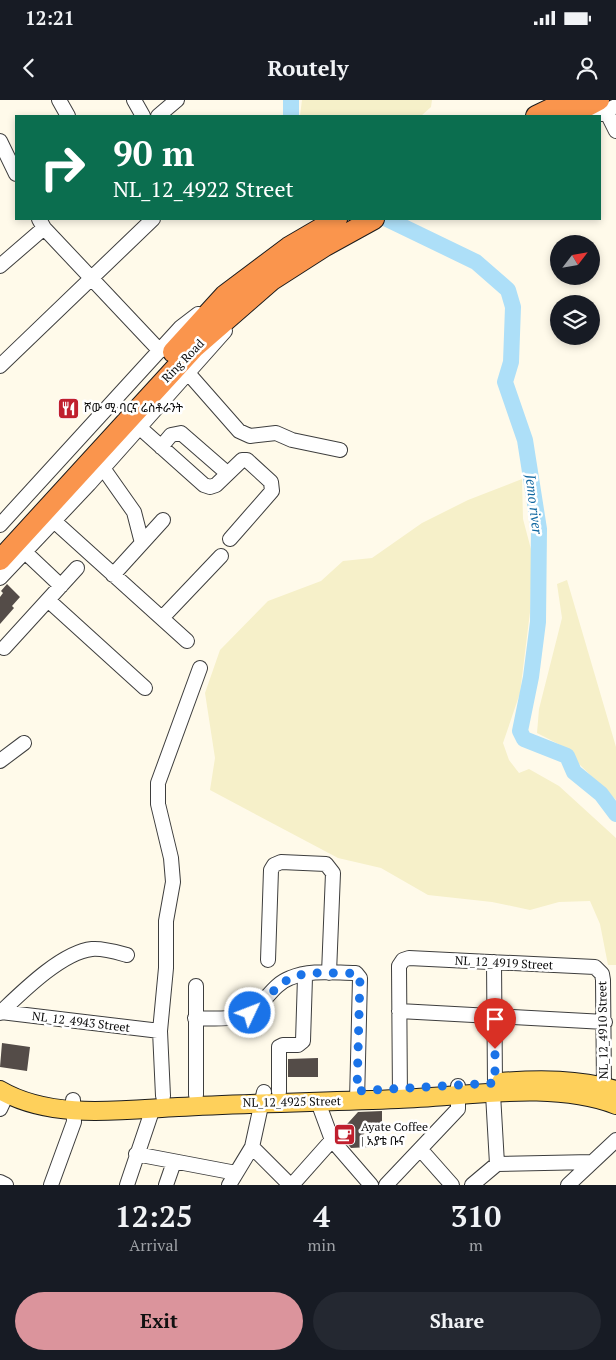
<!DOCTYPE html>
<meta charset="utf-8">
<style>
:root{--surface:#171b24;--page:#242831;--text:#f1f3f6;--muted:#9ea1a6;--accent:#db949c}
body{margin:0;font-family:"PT Serif","Noto Sans Ethiopic",serif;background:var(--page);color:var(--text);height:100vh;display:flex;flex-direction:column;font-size:19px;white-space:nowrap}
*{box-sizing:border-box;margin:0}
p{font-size:16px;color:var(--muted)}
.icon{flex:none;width:28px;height:28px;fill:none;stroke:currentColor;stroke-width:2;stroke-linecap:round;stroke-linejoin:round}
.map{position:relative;height:1085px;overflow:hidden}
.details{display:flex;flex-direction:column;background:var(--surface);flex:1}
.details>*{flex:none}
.guide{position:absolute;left:15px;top:15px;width:586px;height:105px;border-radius:0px;box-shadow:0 2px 8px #0003;background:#0b6e4f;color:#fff;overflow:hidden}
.needle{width:32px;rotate:59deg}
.fabs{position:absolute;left:550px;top:135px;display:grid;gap:10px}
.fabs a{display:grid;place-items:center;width:50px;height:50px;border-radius:50%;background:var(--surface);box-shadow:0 2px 8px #0003;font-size:25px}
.pin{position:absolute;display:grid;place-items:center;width:42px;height:42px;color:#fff;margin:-51px -21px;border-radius:50% 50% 50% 0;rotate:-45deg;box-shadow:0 0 5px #0007}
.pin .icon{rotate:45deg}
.me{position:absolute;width:55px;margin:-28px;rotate:47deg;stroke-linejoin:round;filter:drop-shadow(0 0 4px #0008)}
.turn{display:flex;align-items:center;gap:18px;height:105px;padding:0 15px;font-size:22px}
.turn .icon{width:65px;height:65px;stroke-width:2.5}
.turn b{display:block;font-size:35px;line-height:42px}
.eta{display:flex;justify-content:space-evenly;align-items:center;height:85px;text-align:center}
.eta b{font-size:30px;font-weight:700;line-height:35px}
.cta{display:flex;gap:10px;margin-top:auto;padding:10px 15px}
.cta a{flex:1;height:58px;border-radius:30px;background:var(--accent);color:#111;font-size:20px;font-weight:700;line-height:58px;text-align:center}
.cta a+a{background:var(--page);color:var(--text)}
.status{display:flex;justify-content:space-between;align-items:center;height:35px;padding:0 25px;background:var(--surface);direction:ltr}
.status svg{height:14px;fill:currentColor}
header{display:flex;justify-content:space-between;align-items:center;height:65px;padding:0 15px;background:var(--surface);font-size:22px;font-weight:700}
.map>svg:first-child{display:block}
</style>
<div class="status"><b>12:21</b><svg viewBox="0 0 49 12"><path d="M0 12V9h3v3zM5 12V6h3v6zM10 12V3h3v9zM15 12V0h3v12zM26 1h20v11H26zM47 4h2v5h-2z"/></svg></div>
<header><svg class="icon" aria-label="back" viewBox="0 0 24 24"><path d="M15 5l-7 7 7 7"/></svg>Routely<svg class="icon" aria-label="person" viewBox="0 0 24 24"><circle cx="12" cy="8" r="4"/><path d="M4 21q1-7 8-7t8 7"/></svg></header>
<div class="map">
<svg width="616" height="1085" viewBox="0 0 616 1085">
<rect width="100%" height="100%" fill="#fffaea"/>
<path fill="#f6f0c9" d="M302,0H432L431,7L421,16H300Z
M522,379L523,419L532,453L530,512L520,593L503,643L509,660L519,673L529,669L559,686L616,738V865H608L600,824L590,801L559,802L530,810L492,802L428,795L381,768L338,758L210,690L215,658L205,593L220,550L268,501L321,481L343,461L372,458L422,423L468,400Z
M567,480L616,647V700L578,663L570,650L537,633L539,609L562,518L557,484Z"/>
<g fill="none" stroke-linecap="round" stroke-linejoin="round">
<path stroke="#addff8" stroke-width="16" d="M291,16V0
M387,119L476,162L508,190L513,207L511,262L505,282L525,340L539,429L538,522L531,577L520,631L524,639L567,656L574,672L601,694L616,714"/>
</g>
<path fill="#544c48" d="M7,484L20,497L12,506L14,508L0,524V497L3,493L1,491Z
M2,943L30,947L27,971L0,967Z
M318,958V977H288V959Z
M382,1011V1030L366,1031L360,1039L369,1047L351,1048L340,1035L339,1033L358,1012Z"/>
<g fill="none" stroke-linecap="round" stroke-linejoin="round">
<defs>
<path id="minor" d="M59,0L68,16
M134,0L143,16
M606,11L616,31
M158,16L177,0
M595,16L616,6
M0,41L16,74
M39,119L44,128L160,251
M0,166L44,128
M0,266L153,119
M188,273L239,331L250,336L276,333L292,340L340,350
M139,327L204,385L210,387L216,385L242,360H247L271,382L272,391L230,439
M161,347L171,335L181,333L227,373
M103,368L134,412L142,443
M54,421L187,541
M0,425L181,227L198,214
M25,452L61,486
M113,475L163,420
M0,478L89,384L225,231
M48,500L145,588
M162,518L221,456
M4,548L77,468
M0,661L24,643
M268,860L271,770L274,765L281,762L326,764L333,773L329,873
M494,862L495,983
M399,911L605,922
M1,912L160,931
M0,913C22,892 62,852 92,849C103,848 116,852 127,855
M195,918C224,919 242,922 264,900C272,891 279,882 290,878C311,869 334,873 356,873L360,878L357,1001
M279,992V947L283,945H298L303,941L305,877L307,874
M493,994L497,1064
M196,995V886
M163,996L160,931L166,868V821L173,782L171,758L158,704V683L200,568
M400,999L399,866L403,860L409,858L595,867L602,874L603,880L604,986
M318,1002L332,1040L371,1085
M0,1009L7,994
M252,1047L290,1085
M421,1050L452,1085
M136,1054L236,1073
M0,1082L6,1085
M51,1085L74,1022L73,1000
M127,1085L153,1008
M166,1085L174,1062
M229,1085L252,1047L264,992
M292,1085L332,1040
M386,1085L458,1009V986
M472,1085L497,1064L592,1062
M568,1085L616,1040"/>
<path id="major" d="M501,982C540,979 579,979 616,990
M0,990C51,1020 121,1010 178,1007C251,1003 325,1002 398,999C466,997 551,980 616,1005"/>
<path id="highway" d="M536,16L569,0
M569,16L599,0
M173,252L225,195L289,147L337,119
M0,460L194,248L272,180L325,146L374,119"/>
</defs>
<use href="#minor" stroke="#3e3e3e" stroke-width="16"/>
<use href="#major" stroke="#1c1c1c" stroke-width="20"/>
<use href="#highway" stroke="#1c1c1c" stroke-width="22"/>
<use href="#minor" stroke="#fff" stroke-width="14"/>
<use href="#major" stroke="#fed05b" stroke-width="18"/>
<use href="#highway" stroke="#fa954d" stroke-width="20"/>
</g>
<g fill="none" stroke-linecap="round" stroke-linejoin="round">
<path stroke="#1a73e8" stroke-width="9" stroke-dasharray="0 16.2" d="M250,913C283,885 282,871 331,873C339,873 350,872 358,875L360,878L357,991L495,983V949"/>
</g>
<defs>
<symbol id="restaurant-square" viewBox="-11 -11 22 22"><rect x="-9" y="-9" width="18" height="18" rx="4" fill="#c01f2d" stroke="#fff"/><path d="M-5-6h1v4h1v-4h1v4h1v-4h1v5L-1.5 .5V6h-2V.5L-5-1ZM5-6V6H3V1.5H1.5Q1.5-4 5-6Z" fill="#fff"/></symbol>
<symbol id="cafe-square" viewBox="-11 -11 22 22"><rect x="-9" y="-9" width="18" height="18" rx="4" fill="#c01f2d" stroke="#fff"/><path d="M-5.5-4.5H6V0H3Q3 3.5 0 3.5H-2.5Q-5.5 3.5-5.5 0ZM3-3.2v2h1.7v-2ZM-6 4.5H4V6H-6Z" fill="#fff"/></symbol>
</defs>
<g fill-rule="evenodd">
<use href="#restaurant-square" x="56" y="296" width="25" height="25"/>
<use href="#cafe-square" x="332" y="1022" width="25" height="25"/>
</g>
<g text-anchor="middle" stroke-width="5" stroke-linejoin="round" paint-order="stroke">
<g font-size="12" fill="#0b0b0b" stroke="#fff">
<text transform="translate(183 261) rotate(-46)" y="4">Ring Road</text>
<text transform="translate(504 863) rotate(3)" y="4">NL_12_4919 Street</text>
<text transform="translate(81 922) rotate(7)" y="4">NL_12_4943 Street</text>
<text transform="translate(603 930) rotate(-91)" y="4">NL_12_4910 Street</text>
<text transform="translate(292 1002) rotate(-1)" y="4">NL_12_4925 Street</text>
</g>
<g font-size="12" fill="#0b0b0b" stroke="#fff" text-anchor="start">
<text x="84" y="312">ሾው ሚ ባርና ሬስቶራንት</text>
<text x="361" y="1031">Ayate Coffee<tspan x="361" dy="14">| አያቴ ቡና</tspan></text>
</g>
<g font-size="14" font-style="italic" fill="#1168a1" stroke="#fff">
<text transform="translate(534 404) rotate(83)" y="5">Jemo river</text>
</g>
</g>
</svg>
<div class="fabs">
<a><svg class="needle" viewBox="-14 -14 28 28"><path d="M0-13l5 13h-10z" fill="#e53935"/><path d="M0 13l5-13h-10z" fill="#9ea1a6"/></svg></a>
<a><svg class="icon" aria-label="layers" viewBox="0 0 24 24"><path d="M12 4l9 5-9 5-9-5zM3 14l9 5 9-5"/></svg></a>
</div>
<div class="pin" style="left:495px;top:949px;background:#d93025"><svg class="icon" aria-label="arrive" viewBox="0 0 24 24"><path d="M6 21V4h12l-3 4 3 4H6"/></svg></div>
<svg class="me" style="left:250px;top:913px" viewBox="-20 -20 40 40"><circle r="17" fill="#1a73e8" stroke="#fff" stroke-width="3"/><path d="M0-11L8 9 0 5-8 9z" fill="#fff"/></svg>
<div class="guide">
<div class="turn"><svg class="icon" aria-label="right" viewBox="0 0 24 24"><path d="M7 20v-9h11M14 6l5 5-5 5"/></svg><div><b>90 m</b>NL_12_4922 Street</div></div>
</div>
</div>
<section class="details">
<div class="eta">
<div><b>12:25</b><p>Arrival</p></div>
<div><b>4</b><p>min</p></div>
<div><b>310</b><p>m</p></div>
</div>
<div class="cta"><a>Exit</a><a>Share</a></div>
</section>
